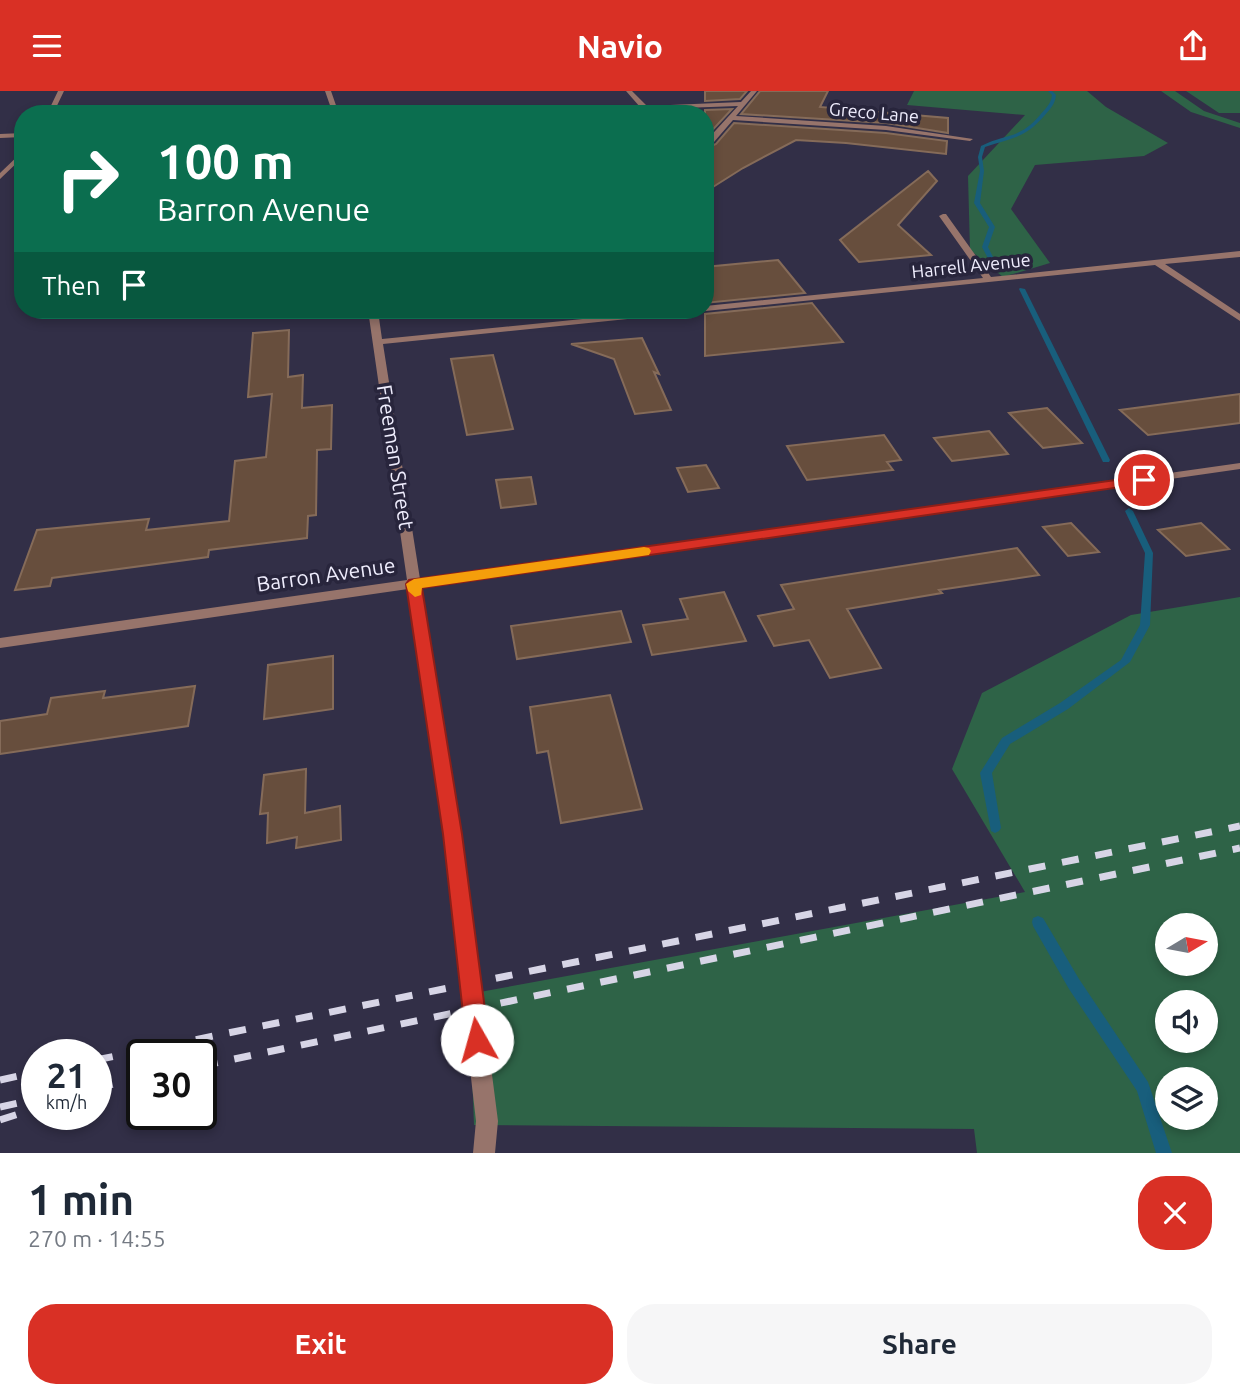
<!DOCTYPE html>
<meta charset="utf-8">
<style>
:root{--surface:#fff;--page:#f6f6f7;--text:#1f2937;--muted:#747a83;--accent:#d93025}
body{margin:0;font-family:Ubuntu,sans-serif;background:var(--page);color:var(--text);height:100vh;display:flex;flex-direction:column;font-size:26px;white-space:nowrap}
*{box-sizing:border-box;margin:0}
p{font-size:23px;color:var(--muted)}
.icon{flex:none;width:38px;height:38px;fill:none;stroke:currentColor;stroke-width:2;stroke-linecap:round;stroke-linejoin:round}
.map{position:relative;height:1062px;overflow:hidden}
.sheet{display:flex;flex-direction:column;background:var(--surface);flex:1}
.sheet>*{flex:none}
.guide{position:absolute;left:14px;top:14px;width:700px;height:214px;border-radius:28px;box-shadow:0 4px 10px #0003;background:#0b6e4f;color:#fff;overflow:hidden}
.needle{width:46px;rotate:80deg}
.buttons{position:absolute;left:1155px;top:822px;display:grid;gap:14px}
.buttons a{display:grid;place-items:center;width:63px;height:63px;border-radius:50%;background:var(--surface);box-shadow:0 4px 10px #0003;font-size:35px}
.speed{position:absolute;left:21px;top:948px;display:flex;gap:14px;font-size:35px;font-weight:700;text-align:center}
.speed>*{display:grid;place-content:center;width:91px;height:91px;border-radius:50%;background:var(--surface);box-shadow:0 4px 10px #0003;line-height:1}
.speed small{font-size:18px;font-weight:400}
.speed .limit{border:4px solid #111;border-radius:10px;background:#fff;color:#111}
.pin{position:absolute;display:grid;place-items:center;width:60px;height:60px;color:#fff;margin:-30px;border:4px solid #fff;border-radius:50%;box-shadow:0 2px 7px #0007}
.me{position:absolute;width:77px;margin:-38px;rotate:353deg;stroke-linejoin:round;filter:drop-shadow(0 0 5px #0008)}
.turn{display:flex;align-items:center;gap:24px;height:147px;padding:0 28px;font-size:32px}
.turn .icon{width:91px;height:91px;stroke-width:2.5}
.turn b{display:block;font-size:49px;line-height:60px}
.then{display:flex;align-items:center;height:66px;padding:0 28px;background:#0003;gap:14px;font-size:26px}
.round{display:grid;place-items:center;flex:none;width:74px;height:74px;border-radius:28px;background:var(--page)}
.head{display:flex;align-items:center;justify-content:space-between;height:119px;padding:0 28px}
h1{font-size:42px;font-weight:600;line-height:52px}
.action{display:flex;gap:14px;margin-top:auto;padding:14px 28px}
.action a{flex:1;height:80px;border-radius:28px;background:var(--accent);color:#fff;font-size:28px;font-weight:600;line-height:80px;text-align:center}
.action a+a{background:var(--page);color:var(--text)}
header{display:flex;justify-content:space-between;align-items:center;height:91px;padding:0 28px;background:var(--accent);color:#fff;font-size:32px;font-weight:600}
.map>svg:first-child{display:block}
</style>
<header><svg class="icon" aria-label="menu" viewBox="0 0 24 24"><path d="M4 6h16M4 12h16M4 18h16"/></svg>Navio<svg class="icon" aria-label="share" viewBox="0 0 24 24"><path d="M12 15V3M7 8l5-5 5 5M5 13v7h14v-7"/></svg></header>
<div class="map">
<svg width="1240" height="1062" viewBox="0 0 1240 1062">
<rect width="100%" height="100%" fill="#322f47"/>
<path fill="#2e6347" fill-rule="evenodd" d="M914,0H1087L1106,16L1168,52L1144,65L1035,74L1011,118L1050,172L1003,186L970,159L968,85L1025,24L907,14Z
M1161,0H1175L1204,20L1240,32V37L1191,21Z
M1186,0H1240V22H1219Z
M1240,506V1062H977L974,1038L474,1034L469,903L1025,801L952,678L982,602L1131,524ZM1167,835H1206V873H1167ZM1167,912H1206V950H1167ZM1167,989H1206V1027H1167Z"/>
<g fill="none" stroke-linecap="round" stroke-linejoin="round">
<path fill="#185e7c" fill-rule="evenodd" d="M1048,0H1052L1056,4C1055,13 1051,17 1045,24C1024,48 1014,46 985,56L982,66L984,80L980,112L995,136L988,156L997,174L992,175L982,156L989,136L974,112L980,80L978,66L981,55C1006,42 1019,49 1040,24C1046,17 1051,13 1052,4Z
M1020,197L1025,198L1110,369L1109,371H1103L1102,369L1019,198Z
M1129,417L1133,420L1153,462L1150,534L1130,571L1068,618L1010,653L992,682L1001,737L999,740L995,742L991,740L980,682L1002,647L1060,612L1121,569L1140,534L1145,462L1125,420Z
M1038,825L1043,827L1079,888L1148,991L1172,1062H1156L1137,1000L1069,898L1033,835L1032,831L1033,827Z"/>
</g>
<path fill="#674e3d" stroke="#856b59" stroke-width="2" d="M705,0H747L740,8L705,10Z
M760,0H828L820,16L948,27V42L886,32L741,23Z
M732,18L705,47V19Z
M734,32L886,42L947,50L946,63L846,52L796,49L743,77L705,101V58L716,53Z
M928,80L937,90L898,134L931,164L859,171L840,149Z
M778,169L805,202L705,212V176Z
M812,212L843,251L705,265V223Z
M289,239L288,286L303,284L302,317L332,314L331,358L317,359L316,424L308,425L307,447L209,459L208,466L52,487L50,495L15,499L37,439L149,428L146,439L229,430L235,370L266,366L272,303L248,306L253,242Z
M642,247L659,283L654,281L671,319L635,323L614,268L571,253Z
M493,264L513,338L467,344L451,268Z
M1240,303V332L1148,344L1120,319Z
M1047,317L1082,352L1043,357L1009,322Z
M989,340L1008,363L952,370L934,347Z
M884,344L901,369L887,371L893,379L807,389L787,355Z
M706,374L719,397L688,401L677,377Z
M531,386L536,413L501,417L496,389Z
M1071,432L1099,461L1068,465L1043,436Z
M1201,432L1229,458L1186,465L1158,439Z
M1017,457L1039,484L939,499L942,502L847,518L881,577L830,587L809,549L774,555L758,525L794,518L781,494Z
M724,501L746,550L652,564L643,534L688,528L680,508Z
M621,520L631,551L517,568L511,535Z
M333,565V618L264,628L268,574Z
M195,595L188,635L0,663V630L47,623L51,607L105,600L103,607Z
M610,604L642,718L561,732L548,660L537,662L530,616Z
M306,678L305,722L340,715L341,749L296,757L297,746L267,752L268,722L260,723L264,684Z"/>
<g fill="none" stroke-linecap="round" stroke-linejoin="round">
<path fill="#97746b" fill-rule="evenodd" d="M58,0H64L53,23H47Z
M325,0H331L339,23H333Z
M626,0H632L647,15L741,11L751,0H757L736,25L886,35L973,48L970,50L886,39L733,29L714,51L705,56V51L738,15L517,23L640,16Z
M23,42V46L0,47V43Z
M23,60V66L0,88V82Z
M943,123H946L991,186L1240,160V166L1165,173L1240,223V230L1155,174L383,253L420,488L1240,372V378L422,496L461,743L498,1030L495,1062H473L476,1030L443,743L408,498L0,557V547L407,489L369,226L381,219H392L379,227L382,248L672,219H705V215L983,187L939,125Z"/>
<path stroke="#d7d5e6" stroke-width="7" stroke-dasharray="17 17" stroke-linecap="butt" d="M96,969L1240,735
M201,975L1240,757
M0,989L37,981
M96,997L142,987
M0,1016L37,1008
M0,1029L37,1017"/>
</g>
<path fill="#d93025" stroke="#8d1f18" stroke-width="2" d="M1144,385L1149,386V392L422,497L462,743L489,949L486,957L477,960L469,957L466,949L443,743L406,493L409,489Z"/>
<path fill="#f59e0b" d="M644,456L649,457L651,460L649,464L422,497L421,504L415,506L408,500L406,493L414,488Z"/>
<g text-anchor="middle" stroke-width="7" stroke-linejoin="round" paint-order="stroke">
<g font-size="18" fill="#efedfd" stroke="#28253c">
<text transform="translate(874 22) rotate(5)" y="6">Greco Lane</text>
<text transform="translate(971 175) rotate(-6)" y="6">Harrell Avenue</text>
</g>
<g font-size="21" fill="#efedfd" stroke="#28253c">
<text transform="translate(395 366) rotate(81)" y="7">Freeman Street</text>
<text transform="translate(326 484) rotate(-8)" y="7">Barron Avenue</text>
</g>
</g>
</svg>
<div class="buttons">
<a><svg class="needle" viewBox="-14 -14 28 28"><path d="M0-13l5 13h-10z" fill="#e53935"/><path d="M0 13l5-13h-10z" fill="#747a83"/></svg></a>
<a><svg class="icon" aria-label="sound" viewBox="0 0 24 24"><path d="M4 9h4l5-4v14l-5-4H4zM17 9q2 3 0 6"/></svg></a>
<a><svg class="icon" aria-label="layers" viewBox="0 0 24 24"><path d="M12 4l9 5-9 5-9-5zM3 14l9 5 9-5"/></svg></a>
</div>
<div class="speed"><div>21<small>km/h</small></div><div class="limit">30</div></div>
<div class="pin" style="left:1144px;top:389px;background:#d93025"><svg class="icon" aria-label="arrive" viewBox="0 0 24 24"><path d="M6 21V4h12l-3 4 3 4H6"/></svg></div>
<svg class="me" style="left:477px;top:949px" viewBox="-20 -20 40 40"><circle r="19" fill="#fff"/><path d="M0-13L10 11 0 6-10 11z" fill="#d93025"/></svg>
<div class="guide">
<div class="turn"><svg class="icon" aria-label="right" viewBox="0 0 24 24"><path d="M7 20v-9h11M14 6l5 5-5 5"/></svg><div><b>100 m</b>Barron Avenue</div></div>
<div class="then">Then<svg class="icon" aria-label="arrive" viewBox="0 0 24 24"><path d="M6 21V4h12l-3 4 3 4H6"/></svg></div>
</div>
</div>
<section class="sheet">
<div class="head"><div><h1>1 min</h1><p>270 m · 14:55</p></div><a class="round" style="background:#d93025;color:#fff"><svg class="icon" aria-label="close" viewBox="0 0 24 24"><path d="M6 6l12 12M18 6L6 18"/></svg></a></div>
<div class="action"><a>Exit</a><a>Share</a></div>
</section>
